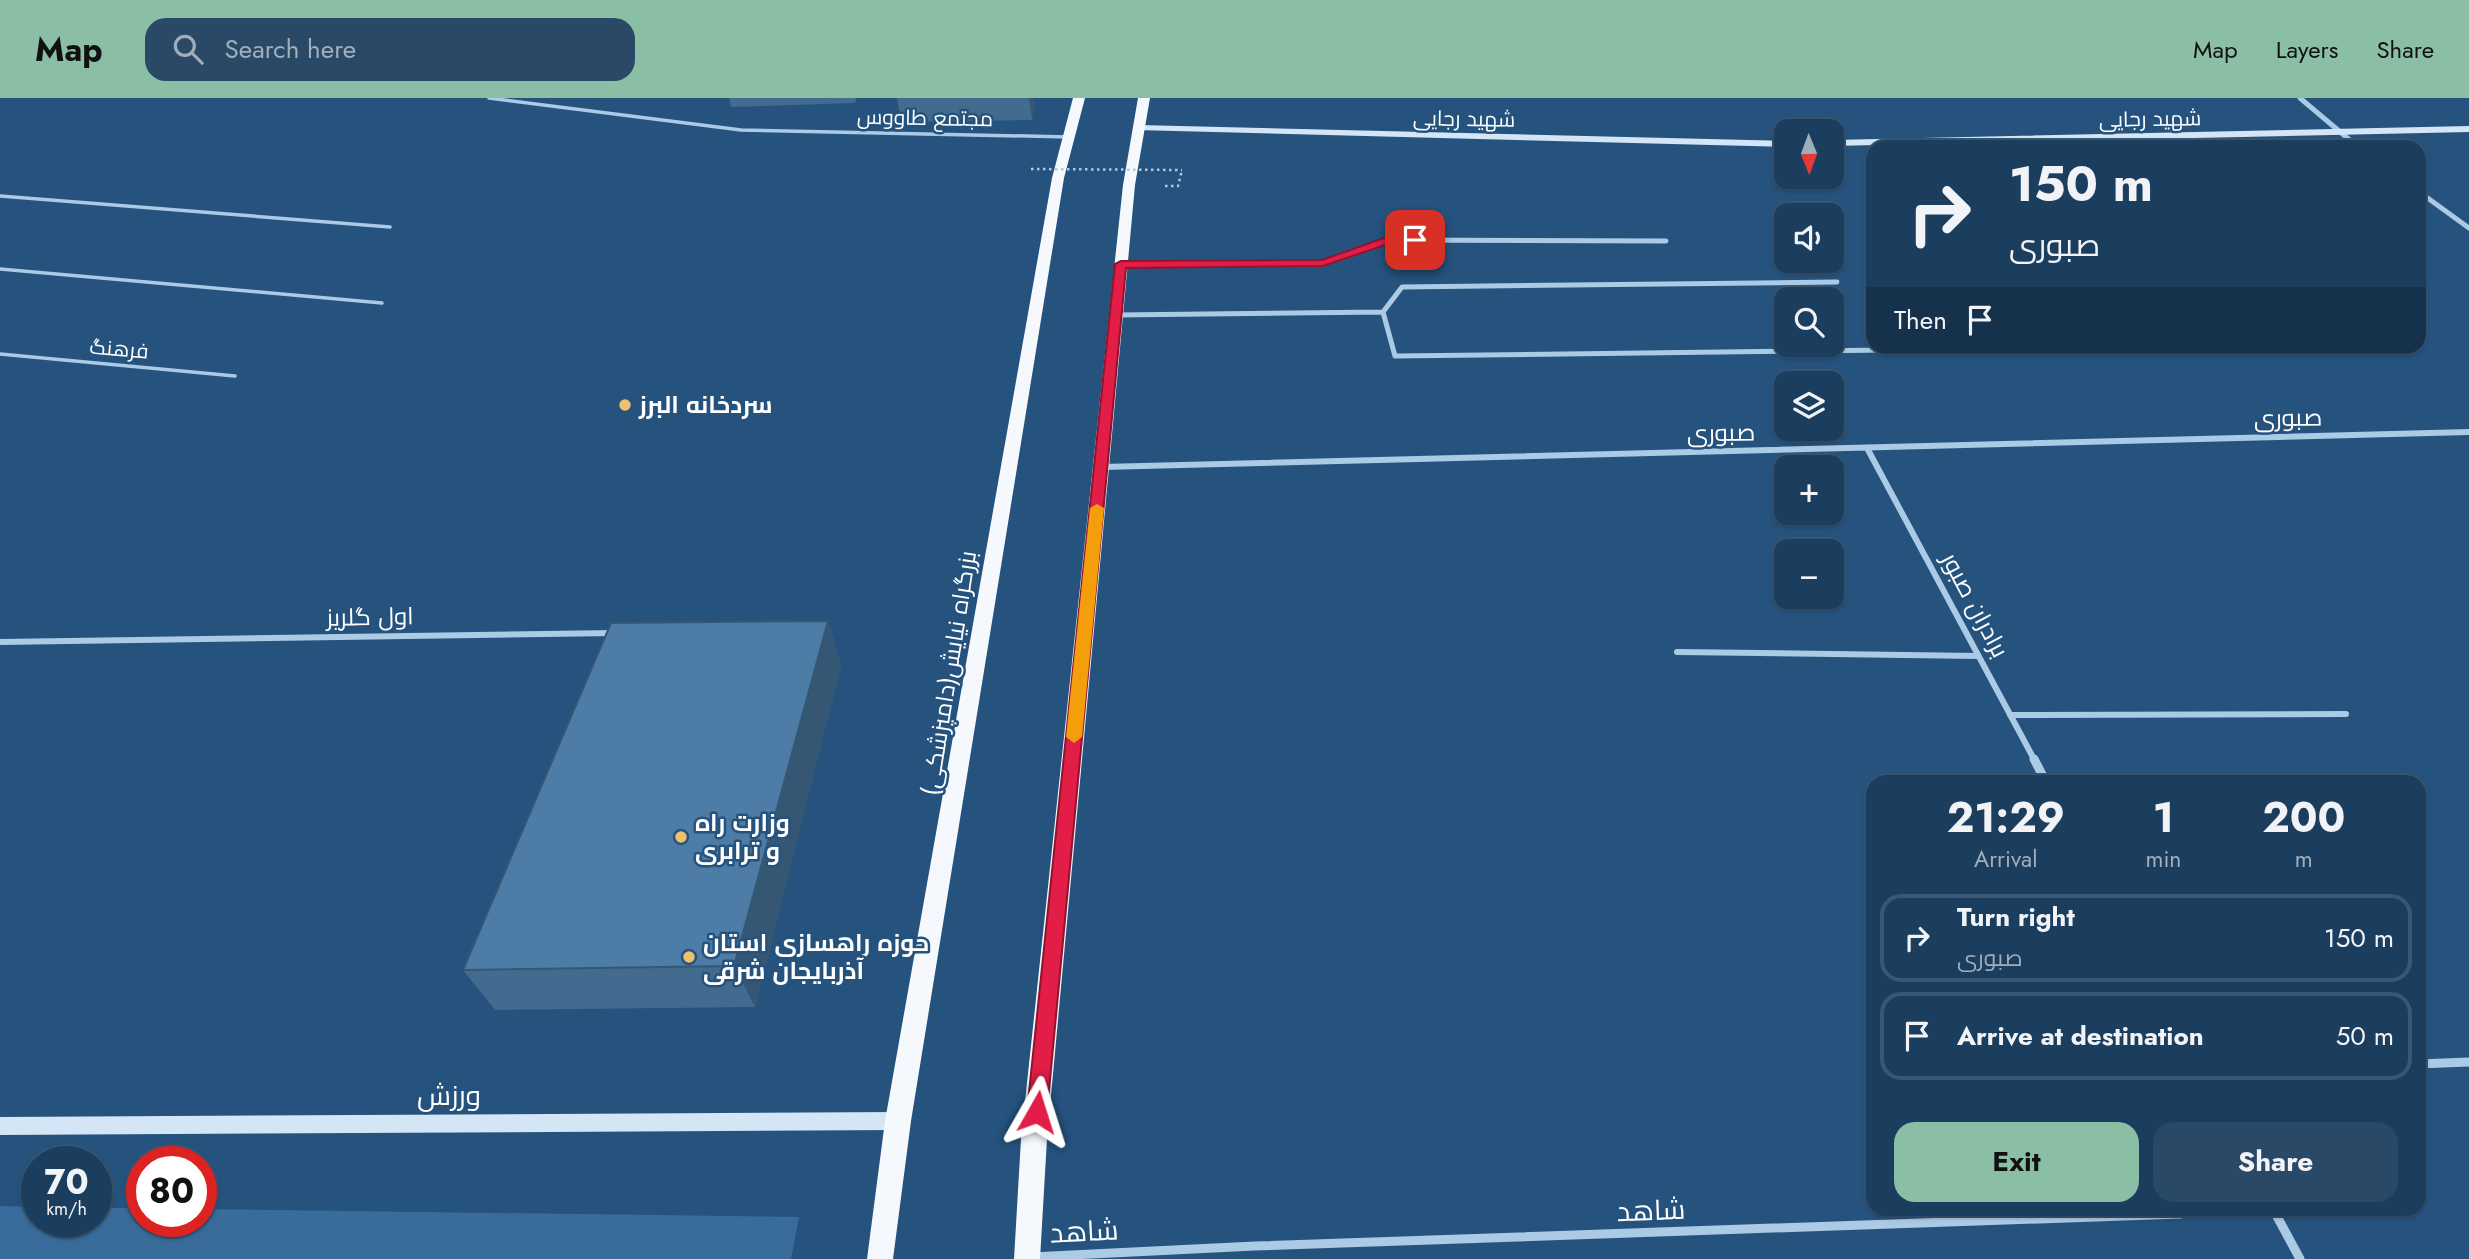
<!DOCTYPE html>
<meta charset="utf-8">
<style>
:root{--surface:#1c3e5e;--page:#294967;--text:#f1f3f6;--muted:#a0aebc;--line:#3a5773;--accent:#8abfa5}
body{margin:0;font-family:Jost,Cairo,sans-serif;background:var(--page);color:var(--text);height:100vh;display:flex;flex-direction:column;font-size:26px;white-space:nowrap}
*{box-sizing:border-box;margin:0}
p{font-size:23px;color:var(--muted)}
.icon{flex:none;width:38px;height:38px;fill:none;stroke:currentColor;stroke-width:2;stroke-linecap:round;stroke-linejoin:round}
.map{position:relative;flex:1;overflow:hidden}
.sheet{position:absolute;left:1866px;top:677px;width:560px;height:441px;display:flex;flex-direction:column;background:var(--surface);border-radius:21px;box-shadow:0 2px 5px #0004,0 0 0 2px var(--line)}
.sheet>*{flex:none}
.guide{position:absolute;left:1866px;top:42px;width:560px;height:214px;border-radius:21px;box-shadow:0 2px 5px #0004,0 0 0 2px var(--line);background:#1c3e5e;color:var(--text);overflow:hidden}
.needle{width:46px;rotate:179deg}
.tools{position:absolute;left:1774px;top:21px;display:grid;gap:14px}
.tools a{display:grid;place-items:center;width:70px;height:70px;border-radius:14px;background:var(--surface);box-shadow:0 2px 5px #0004,0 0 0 2px var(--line);font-size:35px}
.speed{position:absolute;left:21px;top:1048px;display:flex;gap:14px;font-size:35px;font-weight:700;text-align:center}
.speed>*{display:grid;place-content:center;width:91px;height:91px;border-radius:50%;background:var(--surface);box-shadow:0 2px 5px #0004,0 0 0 2px var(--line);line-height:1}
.speed small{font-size:18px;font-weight:400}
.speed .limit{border:10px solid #d22;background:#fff;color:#111}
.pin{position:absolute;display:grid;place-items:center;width:60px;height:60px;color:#fff;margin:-30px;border-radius:14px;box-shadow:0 4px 10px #0006}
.me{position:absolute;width:77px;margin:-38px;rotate:6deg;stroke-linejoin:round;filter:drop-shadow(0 0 5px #0008)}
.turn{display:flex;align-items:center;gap:24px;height:147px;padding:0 28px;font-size:32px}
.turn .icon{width:91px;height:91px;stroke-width:2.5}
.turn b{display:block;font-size:49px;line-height:60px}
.then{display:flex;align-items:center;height:66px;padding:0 28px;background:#0003;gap:14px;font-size:26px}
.eta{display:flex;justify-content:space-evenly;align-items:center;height:119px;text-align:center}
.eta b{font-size:42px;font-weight:700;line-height:49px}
.button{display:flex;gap:14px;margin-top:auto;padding:14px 28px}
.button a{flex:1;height:80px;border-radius:21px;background:var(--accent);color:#111;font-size:28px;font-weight:700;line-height:80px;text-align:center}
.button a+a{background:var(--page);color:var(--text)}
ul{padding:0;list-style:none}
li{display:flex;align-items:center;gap:21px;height:88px;margin:0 14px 10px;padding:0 14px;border:4px solid var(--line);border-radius:21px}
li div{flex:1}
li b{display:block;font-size:26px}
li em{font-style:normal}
header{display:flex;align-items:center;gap:42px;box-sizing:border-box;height:98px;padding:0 35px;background:var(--accent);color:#111}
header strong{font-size:33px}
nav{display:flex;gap:38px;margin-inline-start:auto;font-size:24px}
.search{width:490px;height:63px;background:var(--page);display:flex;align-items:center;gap:18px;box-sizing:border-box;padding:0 24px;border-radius:21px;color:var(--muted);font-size:26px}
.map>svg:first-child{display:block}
</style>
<header>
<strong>Map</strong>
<div class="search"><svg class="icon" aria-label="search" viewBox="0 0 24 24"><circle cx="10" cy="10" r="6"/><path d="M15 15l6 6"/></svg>Search here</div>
<nav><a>Map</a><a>Layers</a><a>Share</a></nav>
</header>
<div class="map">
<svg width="2469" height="1161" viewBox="0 0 2469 1161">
<rect width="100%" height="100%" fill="#25537e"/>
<path fill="#396c9b" d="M0,1108L37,1109V1124H96V1110H142V1124H201V1111L799,1119L791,1161H0Z"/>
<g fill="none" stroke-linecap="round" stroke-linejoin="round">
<path stroke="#abcae5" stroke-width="2.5" stroke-dasharray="2.5 3.5" stroke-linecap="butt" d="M1165,88H1178L1182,72"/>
<path stroke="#abcae5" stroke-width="5" stroke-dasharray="4.5 6" stroke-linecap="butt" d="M2214,1116H2240"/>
<path stroke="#abcae5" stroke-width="3.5" d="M489,0L741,32L1069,39
M0,98L390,129
M0,171L382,205
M0,256L235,278"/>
<path stroke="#abcae5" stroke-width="5" d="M2300,0L2358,49
M2418,93L2469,130
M1121,166L1323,165L1387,142L1666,143
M1383,214L1395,258L1890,252
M1116,217L1383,214L1402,189L1837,184"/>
<path stroke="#abcae5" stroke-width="6" d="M1867,350L2035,663
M1102,369L2469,334
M0,544L615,535
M1677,554L1978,558
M2010,617L2346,616"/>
<path stroke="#abcae5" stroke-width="9" d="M2034,661L2046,684
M2418,966L2469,964
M2273,1111L2300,1161
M1031,1159L1255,1148L2181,1116"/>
<path fill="#d4e5f5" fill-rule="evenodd" d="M1139,27L1787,43V49L1136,32V28Z
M2469,28V34L1832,48V42Z
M898,1014L904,1017L907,1023L904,1029L898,1032L0,1037V1019Z"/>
<path fill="#f5f9fe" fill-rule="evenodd" d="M1073,0H1085L1064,80L911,1023L893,1161H867L885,1023L1052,80Z
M1138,0H1150L1135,87L1047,1041L1040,1161H1014L1021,1041L1123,87Z"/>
<path stroke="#abcae5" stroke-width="2.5" stroke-dasharray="2.5 3.5" stroke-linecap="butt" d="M1031,71L1182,72"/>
</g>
<path fill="#426b8f" d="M729,0H857L855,5L731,9Z
M897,0H1035L1032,22L901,24Z
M828,523L841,567L755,909L495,912L463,872Z"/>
<path fill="#365774" d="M1029,0H1035L1032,22Z
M828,523L841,567L755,909L734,868Z"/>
<path fill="#4d7ca6" stroke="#365774" stroke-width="2" d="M828,523L734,868L463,872L611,525Z"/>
<path fill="#e11d48" stroke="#92132f" stroke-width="2" d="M1387,139H1415L1420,142L1415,146H1388L1323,168L1126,170L1047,1014L1044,1021L1037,1024L1030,1021L1027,1014L1115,166L1121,163L1322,162Z"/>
<path fill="#f59e0b" d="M1097,406L1104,410L1082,639L1074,645L1066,639L1090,410Z"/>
<g fill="#efc06f" stroke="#25537e" stroke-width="2.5">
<circle cx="625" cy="307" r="7"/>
<circle cx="681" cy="739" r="7"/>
<circle cx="689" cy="859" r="7"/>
</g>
<g text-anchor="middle" stroke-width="5" stroke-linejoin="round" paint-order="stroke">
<g font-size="21" fill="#fff" stroke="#25537e">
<text transform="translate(925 20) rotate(1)" y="7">مجتمع طاووس</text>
<text transform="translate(1464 21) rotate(1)" y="7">شهید رجایی</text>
<text transform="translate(2150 21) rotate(-1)" y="7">شهید رجایی</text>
<text transform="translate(119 251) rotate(5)" y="7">فرهنگ</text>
</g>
<g font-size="24" font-weight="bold" fill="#fff" stroke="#25537e" text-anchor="start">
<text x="639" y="315">سردخانه البرز</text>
<text x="695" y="733">وزارت راه<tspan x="695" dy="28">و ترابری</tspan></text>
<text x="703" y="853">حوزه راهسازی استان<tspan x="703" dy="28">آذربایجان شرقی</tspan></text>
</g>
<g font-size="24" fill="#fff" stroke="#25537e">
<text transform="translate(2288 320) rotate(-1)" y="8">صبوری</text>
<text transform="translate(1721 335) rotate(-1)" y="8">صبوری</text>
<text transform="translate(1975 507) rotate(62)" y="8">برادران صبور</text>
<text transform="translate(370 519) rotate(-1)" y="8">اول گلریز</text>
<text transform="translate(949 575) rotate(-81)" y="8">بزرگراه نیایش(دامپزشکی)</text>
</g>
<g font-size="28" fill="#fff" stroke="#25537e">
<text x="449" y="1007">ورزش</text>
<text transform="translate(1651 1112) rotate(-2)" y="10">شاهد</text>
<text transform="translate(1084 1133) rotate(-3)" y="10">شاهد</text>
</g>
</g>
</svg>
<div class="tools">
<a><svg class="needle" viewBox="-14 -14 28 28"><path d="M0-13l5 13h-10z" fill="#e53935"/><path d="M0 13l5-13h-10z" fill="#a0aebc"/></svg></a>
<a><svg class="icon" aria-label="sound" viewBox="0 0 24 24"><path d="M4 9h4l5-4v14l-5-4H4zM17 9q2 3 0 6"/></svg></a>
<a><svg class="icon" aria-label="search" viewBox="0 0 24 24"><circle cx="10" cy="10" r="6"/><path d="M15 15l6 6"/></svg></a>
<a><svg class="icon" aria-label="layers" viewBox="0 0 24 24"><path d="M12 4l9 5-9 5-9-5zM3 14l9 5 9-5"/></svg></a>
<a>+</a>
<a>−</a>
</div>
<div class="speed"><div>70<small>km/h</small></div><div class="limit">80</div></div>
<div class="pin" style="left:1415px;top:142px;background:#d93025"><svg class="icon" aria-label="arrive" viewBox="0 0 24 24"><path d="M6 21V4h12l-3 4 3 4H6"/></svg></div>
<svg class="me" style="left:1037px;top:1014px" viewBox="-20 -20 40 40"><path d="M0-17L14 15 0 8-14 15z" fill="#e11d48" stroke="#fff" stroke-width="4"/></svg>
<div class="guide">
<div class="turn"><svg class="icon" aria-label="right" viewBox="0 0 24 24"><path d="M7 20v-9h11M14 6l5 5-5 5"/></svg><div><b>150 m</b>صبوری</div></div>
<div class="then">Then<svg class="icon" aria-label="arrive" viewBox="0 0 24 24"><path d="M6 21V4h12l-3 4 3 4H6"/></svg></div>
</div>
<section class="sheet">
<div class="eta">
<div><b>21:29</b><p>Arrival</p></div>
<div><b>1</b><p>min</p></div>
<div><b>200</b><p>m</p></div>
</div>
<ul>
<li><svg class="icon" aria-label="right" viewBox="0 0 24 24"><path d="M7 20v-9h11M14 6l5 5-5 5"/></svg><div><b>Turn right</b><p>صبوری</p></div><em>150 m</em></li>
<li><svg class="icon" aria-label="arrive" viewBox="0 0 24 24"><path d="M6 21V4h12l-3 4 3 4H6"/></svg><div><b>Arrive at destination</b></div><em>50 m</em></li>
</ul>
<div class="button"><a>Exit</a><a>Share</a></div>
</section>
</div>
